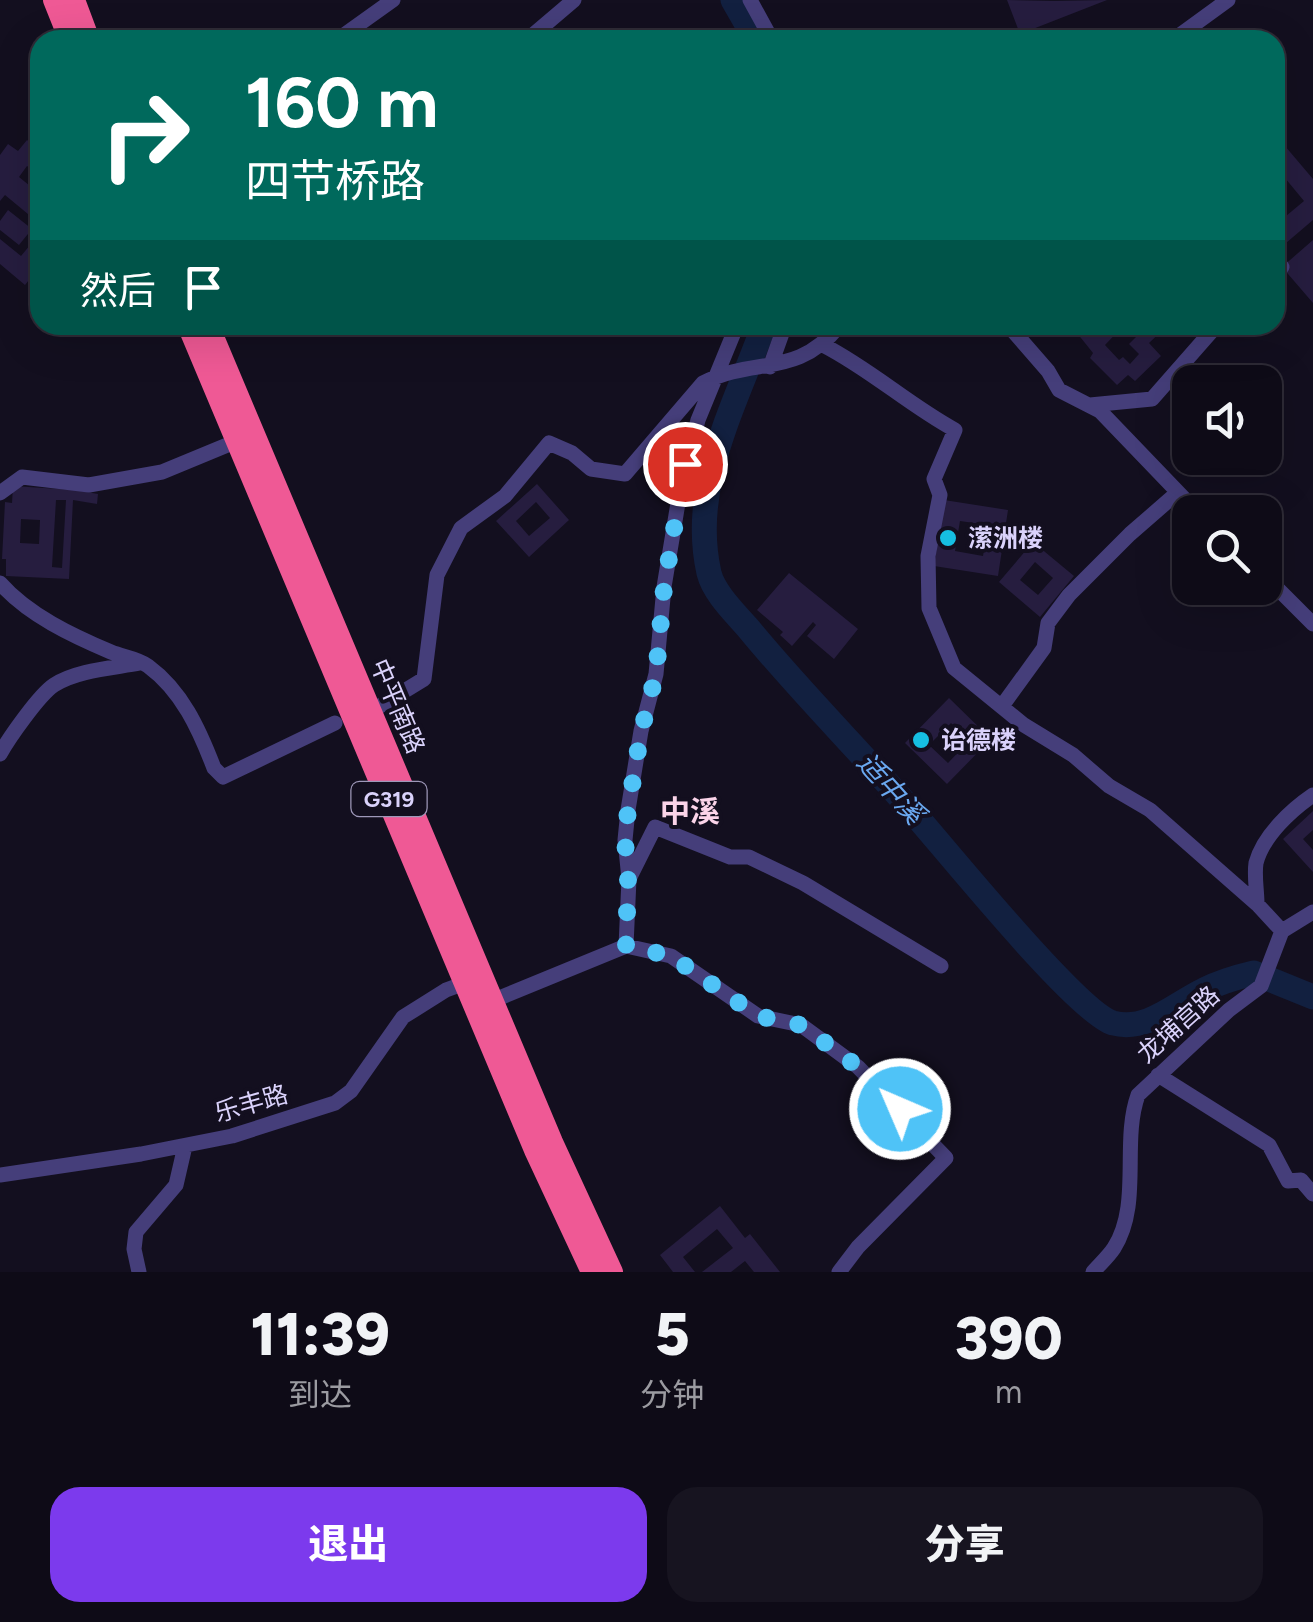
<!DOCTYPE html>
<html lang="zh">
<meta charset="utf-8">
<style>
:root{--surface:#0e0b17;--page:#171420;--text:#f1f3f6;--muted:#9b9ba1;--line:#2e2b36;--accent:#7c3aed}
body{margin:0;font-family:Figtree,"Noto Sans SC",sans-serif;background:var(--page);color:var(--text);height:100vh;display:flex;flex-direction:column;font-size:38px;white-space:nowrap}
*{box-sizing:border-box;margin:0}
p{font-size:32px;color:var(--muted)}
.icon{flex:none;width:55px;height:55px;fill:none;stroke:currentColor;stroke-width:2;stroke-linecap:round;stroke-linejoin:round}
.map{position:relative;height:1272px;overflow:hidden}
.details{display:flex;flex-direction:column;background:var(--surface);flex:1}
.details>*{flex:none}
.top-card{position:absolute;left:30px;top:30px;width:1255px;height:305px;border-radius:30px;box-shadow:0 10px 40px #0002,0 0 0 2px var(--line);background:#00695c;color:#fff;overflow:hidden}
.fabs{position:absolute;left:1172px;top:365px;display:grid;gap:20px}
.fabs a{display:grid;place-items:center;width:110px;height:110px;border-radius:20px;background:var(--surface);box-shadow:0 10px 40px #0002,0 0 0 2px var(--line);font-size:50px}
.pin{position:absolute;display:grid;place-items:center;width:85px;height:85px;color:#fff;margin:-42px;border:5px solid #fff;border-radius:50%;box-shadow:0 2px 10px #0007}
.me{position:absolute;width:110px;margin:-55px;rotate:315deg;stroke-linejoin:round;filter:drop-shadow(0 0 8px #0008)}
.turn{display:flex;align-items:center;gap:35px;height:210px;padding:0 50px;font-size:45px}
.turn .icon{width:130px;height:130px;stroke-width:2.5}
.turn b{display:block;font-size:70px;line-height:85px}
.then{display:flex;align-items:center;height:95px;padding:0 50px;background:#0003;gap:20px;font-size:38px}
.eta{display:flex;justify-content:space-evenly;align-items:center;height:170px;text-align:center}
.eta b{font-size:60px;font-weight:800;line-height:70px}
.cta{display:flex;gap:20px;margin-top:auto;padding:20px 50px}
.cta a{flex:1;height:115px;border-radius:30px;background:var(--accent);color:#fff;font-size:40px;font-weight:800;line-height:115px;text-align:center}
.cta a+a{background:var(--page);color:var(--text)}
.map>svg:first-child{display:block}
</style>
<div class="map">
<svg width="1313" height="1272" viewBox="0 0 1313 1272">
<rect width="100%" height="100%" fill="#130f1f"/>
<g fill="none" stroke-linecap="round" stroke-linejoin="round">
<path stroke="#122040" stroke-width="25" d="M733,0L756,40
M764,325C736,404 689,485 709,573C714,593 735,613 748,628C798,689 853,744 905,803C940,842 1076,1012 1113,1023C1148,1032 1176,1003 1204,990C1220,982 1237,977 1254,973L1313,997"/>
</g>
<path fill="#261d3f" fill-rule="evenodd" d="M1007,0L1054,1L1107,0L1020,34Z
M27,140L40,150L37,159L40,161V175L27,166L19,177L40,194V224L5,195L0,201V155L8,144L18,151Z
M1285,146L1313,179V220L1279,249L1275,244V216L1280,221L1304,201L1280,172L1275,177V155Z
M8,210L32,229L19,245L0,230V221Z
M40,233V266L25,285L0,264V239L21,256Z
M1313,240V303L1282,267Z
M1077,325H1124L1105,345L1119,360L1123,357L1130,364L1139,354L1129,344L1148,325H1168L1149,343L1161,356L1135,381L1128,375L1117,385L1090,358L1093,353L1077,333L1067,336L1065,330Z
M537,484L569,520L529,557L496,521ZM536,502L550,518L529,536L516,521Z
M13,486L75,490L98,494L97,504L73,500L69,579L6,576V559H2L5,502L12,503ZM56,500H66L62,568L52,567ZM21,519L40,520L39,544L20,543Z
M944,500L1008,510L998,576L934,566ZM960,521L988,525L983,556L955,551Z
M1033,542L1074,576L1040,617L999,582ZM1035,562L1053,578L1038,595L1020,580Z
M789,573L858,629L834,659L807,636L816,625L813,622L792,646L780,635L783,632L757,610Z
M949,698L991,739L947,784L905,743ZM951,723L969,741L948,763L929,745Z
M1313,811V830L1303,839L1313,850V872L1283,839Z
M720,1206L745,1238L750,1234L780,1272H754L745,1261L731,1272H702L733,1248L717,1229L683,1257L695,1272H673L660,1255Z"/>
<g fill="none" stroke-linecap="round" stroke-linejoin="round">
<path stroke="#453e7a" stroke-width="15" d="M750,0L772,40
M337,40L393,0
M527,40L574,0
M1173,40L1228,0
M1275,258L1282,267L1275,273
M1008,325L1048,371L1059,390L1100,411L1197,512
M823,345C870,369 909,405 955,430L934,479L940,495L928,556L929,608L954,668L1024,725L1073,755L1109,786L1150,810L1257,904L1282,931
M770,367L785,325
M1090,405L1152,399L1217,325
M0,493L22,477L89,485L162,472L237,441
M1265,576L1313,624
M0,583C28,615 73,636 111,652C123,657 137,658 148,666C182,691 199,729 214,768L223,777L335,723
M1002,706L1044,648L1048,623L1069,595L1130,534L1176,494
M370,712L424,679L437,575L461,528L505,496L549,443L572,453L591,469L625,474L703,383C755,356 796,379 840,325
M0,754C9,738 39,695 54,685C77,670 114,668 140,663
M629,879L655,827L730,857H749L803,883L941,966
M1257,904C1257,891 1254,876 1256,863C1263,836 1291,810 1313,795
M1282,931L1313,912
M626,946L629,879L625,840L628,810L641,731L656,674L664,587L681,485L698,420L737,325
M492,1001L626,946L671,956L758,1016L801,1025L858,1067L946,1158L858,1247L839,1272
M1158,1075L1269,1145L1288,1181L1301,1180L1313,1194
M0,1175L141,1154L232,1136L335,1103L351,1091L403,1017L446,990L465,983
M139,1272L134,1249L136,1232L176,1185L185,1146
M1093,1272C1100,1264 1108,1257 1114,1248C1142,1204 1121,1142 1138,1095L1229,1010L1261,986L1282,931"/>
<path stroke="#ef5995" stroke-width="22" d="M54,0L70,40
M74,0L89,40
M188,325L535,1150L592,1272
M208,325L552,1142L612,1272"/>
</g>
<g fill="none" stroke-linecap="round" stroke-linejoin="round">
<path stroke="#4fc3f7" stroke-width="18" stroke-dasharray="0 32.4" d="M685,464L664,588L656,674L641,732L628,810L625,840L628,880L626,946L671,956L758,1016L801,1025L858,1067L900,1109"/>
</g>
<g fill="#16bee2" stroke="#130f1f" stroke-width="4">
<circle cx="948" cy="538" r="10"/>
<circle cx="921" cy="740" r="10"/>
</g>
<g text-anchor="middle" stroke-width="8" stroke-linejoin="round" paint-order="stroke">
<rect fill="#130f1f" stroke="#9e98b9" stroke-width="2.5" x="351.5" y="782" width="75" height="34" rx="8"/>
<g font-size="22" font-weight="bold" fill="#dad2fb">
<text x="389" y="807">G319</text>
</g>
<g font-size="25" font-weight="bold" fill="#dad2fb" stroke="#130f1f" text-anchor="start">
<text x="968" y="547">潆洲楼</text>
<text x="941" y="749">诒德楼</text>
</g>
<g font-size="25" fill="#dad2fb" stroke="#130f1f">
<text transform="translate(398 706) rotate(67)" y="9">中平南路</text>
<text transform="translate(1178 1024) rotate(-42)" y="9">龙埔宫路</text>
<text transform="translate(251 1103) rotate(-16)" y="9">乐丰路</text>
</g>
<g font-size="28" font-style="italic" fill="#6aa8f0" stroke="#130f1f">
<text transform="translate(891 788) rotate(48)" y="10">适中溪</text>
</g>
<g font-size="30" font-weight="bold" fill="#fbd4e9" stroke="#130f1f">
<text x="690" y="822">中溪</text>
</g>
</g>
</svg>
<div class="fabs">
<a><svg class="icon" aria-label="sound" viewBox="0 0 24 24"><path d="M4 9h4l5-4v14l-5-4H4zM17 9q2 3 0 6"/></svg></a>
<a><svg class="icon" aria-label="search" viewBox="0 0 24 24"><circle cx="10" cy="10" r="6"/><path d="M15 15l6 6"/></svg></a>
</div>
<div class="pin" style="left:685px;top:464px;background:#d93025"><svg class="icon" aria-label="arrive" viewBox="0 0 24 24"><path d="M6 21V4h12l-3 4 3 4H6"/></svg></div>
<svg class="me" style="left:900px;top:1109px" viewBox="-20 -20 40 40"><circle r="17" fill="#4fc3f7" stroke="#fff" stroke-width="3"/><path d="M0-11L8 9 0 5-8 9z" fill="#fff"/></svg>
<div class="top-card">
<div class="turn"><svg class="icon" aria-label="right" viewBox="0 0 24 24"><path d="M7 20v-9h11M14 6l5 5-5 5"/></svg><div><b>160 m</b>四节桥路</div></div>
<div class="then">然后<svg class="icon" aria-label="arrive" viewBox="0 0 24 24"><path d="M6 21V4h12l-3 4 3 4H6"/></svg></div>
</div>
</div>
<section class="details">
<div class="eta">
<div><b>11:39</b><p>到达</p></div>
<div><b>5</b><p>分钟</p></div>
<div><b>390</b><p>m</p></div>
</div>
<div class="cta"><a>退出</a><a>分享</a></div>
</section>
